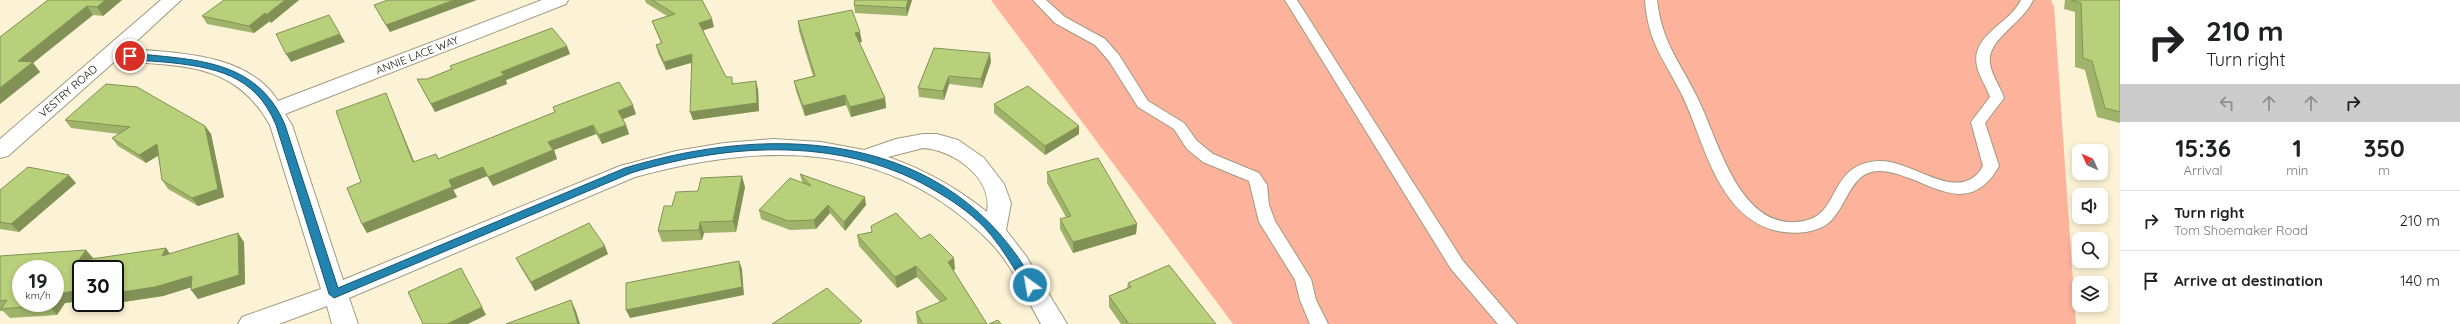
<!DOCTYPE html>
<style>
:root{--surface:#fff;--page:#f2f2f2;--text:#202124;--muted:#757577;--line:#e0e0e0}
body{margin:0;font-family:Quicksand,sans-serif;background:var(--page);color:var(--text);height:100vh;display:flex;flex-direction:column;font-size:15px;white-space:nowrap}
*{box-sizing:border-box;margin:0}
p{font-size:13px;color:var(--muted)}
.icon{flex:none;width:22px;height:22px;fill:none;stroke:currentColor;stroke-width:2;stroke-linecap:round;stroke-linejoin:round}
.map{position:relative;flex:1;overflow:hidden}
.panel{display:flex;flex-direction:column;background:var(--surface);width:340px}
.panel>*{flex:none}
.top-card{background:#fff;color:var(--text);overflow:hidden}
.needle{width:26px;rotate:315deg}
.fabs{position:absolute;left:2072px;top:144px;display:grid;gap:8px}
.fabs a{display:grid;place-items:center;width:36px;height:36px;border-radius:8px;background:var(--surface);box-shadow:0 2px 6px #0003;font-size:20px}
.speed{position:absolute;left:12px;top:260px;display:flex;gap:8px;font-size:20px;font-weight:700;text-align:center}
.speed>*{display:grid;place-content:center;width:52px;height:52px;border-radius:50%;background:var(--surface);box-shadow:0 2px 6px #0003;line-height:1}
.speed small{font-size:10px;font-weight:400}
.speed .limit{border:2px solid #111;border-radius:6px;background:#fff;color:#111}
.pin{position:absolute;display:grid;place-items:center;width:34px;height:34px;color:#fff;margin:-17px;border:2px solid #fff;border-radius:50%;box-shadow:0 1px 4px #0007}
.me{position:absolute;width:44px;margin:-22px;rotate:328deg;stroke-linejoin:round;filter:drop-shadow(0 0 3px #0008)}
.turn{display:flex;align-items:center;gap:14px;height:84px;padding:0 20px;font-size:18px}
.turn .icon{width:52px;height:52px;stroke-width:2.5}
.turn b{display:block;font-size:28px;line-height:34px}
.lanes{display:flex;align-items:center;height:38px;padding:0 20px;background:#0003;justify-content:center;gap:20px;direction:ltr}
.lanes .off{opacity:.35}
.eta{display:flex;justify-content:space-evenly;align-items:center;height:68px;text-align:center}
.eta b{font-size:24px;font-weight:700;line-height:28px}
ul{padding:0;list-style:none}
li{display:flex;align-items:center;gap:12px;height:60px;padding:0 20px;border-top:1px solid var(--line)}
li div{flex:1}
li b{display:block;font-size:15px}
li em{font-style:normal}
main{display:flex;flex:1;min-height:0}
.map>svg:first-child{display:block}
</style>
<main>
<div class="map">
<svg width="2120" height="324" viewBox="0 0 2120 324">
<rect width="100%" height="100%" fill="#fcf3d6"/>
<path fill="#fdb29b" d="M991,0H2051L2054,7L2076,324H1233Z"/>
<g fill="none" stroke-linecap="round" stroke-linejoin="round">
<defs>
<path id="lane" d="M1033,0H1046L1065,17L1105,39L1119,55L1148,101L1184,123L1197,141L1213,154L1259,173L1267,185L1269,205L1275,221L1311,279L1316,300L1328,324H1310L1300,300L1295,280L1259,222L1249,181L1203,162L1187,149L1174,129L1138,107L1109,61L1095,45L1055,23Z
M1285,0H1297L1463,261L1517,324H1498L1451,269Z
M1645,0H1657C1662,43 1679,60 1697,97C1719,140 1740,238 1808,220C1840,211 1830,163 1879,161C1912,159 1960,207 1983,166L1971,122L1990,97C1987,87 1979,77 1977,66C1970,35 2010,24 2021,0H2033C2023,24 1986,39 1990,64C1992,76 2000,86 2004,98L1985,123L1999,166C1966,224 1925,174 1881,171C1846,169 1848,217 1820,228C1805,234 1789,234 1773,230C1717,213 1705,144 1683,97C1665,60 1648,44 1645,0Z"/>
<path id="street" d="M161,0H181L128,49C177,53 248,53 278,101L542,0H568L566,4L285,114L292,125L343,280L620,166L676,151L724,143L773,139L821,142L864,150L896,139L923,134H937L958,140L984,158L1004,184L1011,203L1006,230L1026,256L1067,324H1041C1025,296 1011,262 988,240C887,139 764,142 635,177L349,298L358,324H332L327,306L279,324H238L242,317L321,289L270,125C234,61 180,66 115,61L8,156L0,158V139ZM923,148C954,150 993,178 987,212C956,187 925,170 888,157Z"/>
</defs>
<use href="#lane" stroke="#a1997f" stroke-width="2"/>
<use href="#street" stroke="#a1997f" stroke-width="2"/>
<use href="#lane" fill="#fff" fill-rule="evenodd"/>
<use href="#street" fill="#fff" fill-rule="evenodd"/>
</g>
<path fill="#9fb36a" d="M48,0H122L103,16L93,15L33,63L40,72L0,104V37Z
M299,0L271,23L270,21L254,33L207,24L202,16Z
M388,0L390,32L374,5Z
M645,0H702L714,27L703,30L726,77L734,84L758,89L759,111L693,120L691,63L666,70L658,53L656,45L661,43L655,29L652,21L667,16L646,3Z
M855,0H912L907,16L855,13L854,5Z
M2065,0H2120V123L2097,117L2085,70L2075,67V12L2064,9Z
M798,21L862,42H859L885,98L886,108L851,117L846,105L805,116L796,91L794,81L813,76L799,31Z
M934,48L991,62L982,88L949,84L944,100L919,97L918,88Z
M570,54L506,80L507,84L435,112L417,79H427L451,69L450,66Z
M386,93L390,103L414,162L438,159L555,112L553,107L636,114L623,119L626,125L629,134L602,144L596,134L554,150L557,159L493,186L487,176L453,190L457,197L367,233L362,224L361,182Z
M994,104L1079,126V134L1045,155L994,113Z
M65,120L205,126L211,134L224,197L198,206L168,189L162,180L158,155L146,163L118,146L112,138L119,134L71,128Z
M1047,172L1137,224L1136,234L1073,253L1060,229V219L1066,217L1047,183Z
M800,174L866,205L845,231L830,213L816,229L790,230L761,219L759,210L802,182Z
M76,183L19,232L0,229V190Z
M745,187L736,232L704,233L702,240L662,242L658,231L672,206L698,191Z
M857,235L921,239L955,269L953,270L987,324H918L917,323L916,312L940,302L917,277L897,288L859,246Z
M244,242L245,284L198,299L191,287L163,296L110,304L109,303H115L81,269V301L65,303L57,315L10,318L3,311H0V256L93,259L166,248L170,254Z
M608,254L535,291L520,266L516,258Z
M1128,283L1216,324H1121L1109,307V296L1127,288Z"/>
<path fill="#829256" d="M105,0H122L103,16L97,7Z
M285,0H299L271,23L270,21L254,33L249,26L265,13Z
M454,0H477L390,32L386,25Z
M908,0H912L907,16L906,8Z
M87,6L93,15L33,63L40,72L0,104V88L18,61Z
M712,19L714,27L701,31L699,23Z
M860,32L862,42L857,43L855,33Z
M340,34L345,42L291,62L286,54Z
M567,46L570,54L506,80L507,84L435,112L431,104L501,72Z
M990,53L991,62L982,88L981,79Z
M692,54L694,62L666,70L664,62Z
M949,76V84L944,100L943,91Z
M756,81L758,89L759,111L693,120L690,112Z
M386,93L390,103L418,171L413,162Z
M845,95L846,105L805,116L803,106Z
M885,98L886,108L851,117L850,107Z
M633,105L636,114L621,120L618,111Z
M593,125L596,134L554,150L557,159L493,186L488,177L548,142Z
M626,125L629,134L602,144L599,135Z
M205,126L211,134L224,197L198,206L192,198Z
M1079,126V134L1045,155V146Z
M157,144L163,153L146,163L139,155Z
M483,167L487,176L453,190L449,180Z
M69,175L76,183L19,232L11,224Z
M742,176L745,187L736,232L733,221Z
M452,187L457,197L367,233L362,224Z
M865,197L866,205L845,231L844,222Z
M828,205L830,213L816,229L814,220Z
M700,222L704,233L702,240L699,230Z
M1137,224L1136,234L1073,253V242Z
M238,233L244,242L245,284L198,299L191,290Z
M605,246L608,254L535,291L531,282Z
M166,248L173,258L162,256Z
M86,250L94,259L78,261Z
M954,258L955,269L949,273L948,262Z
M739,261L742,269L744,295L630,318L626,310Z
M916,266L917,277L897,288L895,277Z
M192,276L199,285L163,296L110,304L109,303H115V293Z
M81,290V301L65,303L57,315L48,305L50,303H55V295L56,294Z
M571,300L576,311L580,324H578Z
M482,307L486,315L468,324H447Z"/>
<path fill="#b9d07b" stroke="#829256" d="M48,0H105L97,7L87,6L18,61L33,62L0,88V37Z
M224,0H285L266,15L265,13L249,26L202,16Z
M388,0H454L386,25L374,5Z
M652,0H702L712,19L699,23L726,77H732V84L756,81L757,103L690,112L692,54L664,62L656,45L662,43L652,21L675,14Z
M855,0H908L906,8L854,5Z
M2071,0H2120V112L2105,108L2092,61L2083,58L2081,3Z
M852,10L860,32L855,33L885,98L850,107L845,95L803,106L794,81L815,76L798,21Z
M329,15L340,34L286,54L276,34Z
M552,28L567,46L501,72L504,75L431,104L417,79H427L452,69L450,66Z
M934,48L990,53L981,79L949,76L943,91L918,88Z
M619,82L633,105L618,111L626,125L599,135L593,125L548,142L553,150L488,177L483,167L449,180L452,187L362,224L347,188L361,182L336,111L386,93L413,162L436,154L438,159L555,112L553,107Z
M106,84L137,87L205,126L218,189L192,198L162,180L157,144L139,155L112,138L130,127L65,120Z
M1028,86L1079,126L1045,146L994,104Z
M1098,158L1137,224L1073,242L1060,219L1071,216L1047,172Z
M28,167L69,175L11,224L0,222V190Z
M800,174L865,197L844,222L828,205L814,220L788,221L759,210L790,178L811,186Z
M742,176L733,221L700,222L699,230L658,231L664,206H672L676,192L698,191L701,178Z
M896,213L921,239L930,234L954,258L948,262L987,324H923L916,312L947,299L916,266L895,277L857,235L872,232L871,226Z
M589,223L605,246L531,282L516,258Z
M238,233L239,275L191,290L192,276L155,287L115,293V269H81V290L56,294L55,295V269H21V303H50L48,305L1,309L7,300L0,301V256L86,250L78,261L166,248L162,256Z
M739,261L742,287L626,310V283Z
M1169,265L1216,324H1129L1109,296L1131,287L1128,283Z
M461,268L482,307L447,324H423L408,292Z
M827,288L862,321L858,324H772Z
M571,300L578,324H506Z
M998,320L1001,324H989Z"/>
<path fill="#2384af" stroke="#175672" d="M130,53C193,60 257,58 285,125L338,288L625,168C776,122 952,131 1035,285L1033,288H1026C1015,270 1004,251 991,235C977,218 958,204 939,193C847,136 732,142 631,173L334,298L329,294L276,125C255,74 214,67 164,62C152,61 139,61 127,58V54Z"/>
<g text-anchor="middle" stroke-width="3" stroke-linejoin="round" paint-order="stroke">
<g font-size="11" fill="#0f0c04" stroke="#fff">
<text transform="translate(417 55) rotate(-21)" y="4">ANNIE LACE WAY</text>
<text transform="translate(68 91) rotate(-41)" y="4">VESTRY ROAD</text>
</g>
</g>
</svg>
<div class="fabs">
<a><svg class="needle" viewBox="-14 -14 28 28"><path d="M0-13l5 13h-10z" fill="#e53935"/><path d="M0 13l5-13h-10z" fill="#757577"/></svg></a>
<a><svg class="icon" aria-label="sound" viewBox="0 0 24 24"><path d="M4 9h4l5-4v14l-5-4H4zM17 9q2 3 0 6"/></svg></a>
<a><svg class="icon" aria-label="search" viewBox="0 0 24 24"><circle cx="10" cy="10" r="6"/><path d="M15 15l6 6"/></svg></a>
<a><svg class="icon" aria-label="layers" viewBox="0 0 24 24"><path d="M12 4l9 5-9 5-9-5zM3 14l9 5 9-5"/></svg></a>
</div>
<div class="speed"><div>19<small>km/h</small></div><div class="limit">30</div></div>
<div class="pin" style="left:130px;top:56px;background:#d93025"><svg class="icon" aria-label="arrive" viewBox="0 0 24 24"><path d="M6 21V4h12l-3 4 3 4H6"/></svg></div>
<svg class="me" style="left:1030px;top:285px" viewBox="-20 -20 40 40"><circle r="17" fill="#2384af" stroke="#fff" stroke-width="3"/><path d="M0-11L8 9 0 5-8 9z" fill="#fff"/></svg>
</div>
<section class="panel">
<div class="top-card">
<div class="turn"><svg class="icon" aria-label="right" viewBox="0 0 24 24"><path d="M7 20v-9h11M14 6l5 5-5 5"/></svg><div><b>210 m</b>Turn right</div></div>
<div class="lanes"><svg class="icon off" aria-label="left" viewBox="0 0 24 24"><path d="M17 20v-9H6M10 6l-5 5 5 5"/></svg><svg class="icon off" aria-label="ahead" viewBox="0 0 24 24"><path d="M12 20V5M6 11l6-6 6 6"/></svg><svg class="icon off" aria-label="ahead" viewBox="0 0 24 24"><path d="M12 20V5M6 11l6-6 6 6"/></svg><svg class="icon" aria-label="right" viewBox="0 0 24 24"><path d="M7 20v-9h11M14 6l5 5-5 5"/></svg></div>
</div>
<div class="eta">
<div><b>15:36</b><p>Arrival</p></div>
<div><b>1</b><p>min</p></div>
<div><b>350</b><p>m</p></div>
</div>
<ul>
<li><svg class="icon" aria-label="right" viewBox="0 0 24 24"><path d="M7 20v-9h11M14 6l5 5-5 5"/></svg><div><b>Turn right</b><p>Tom Shoemaker Road</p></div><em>210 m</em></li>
<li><svg class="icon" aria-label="arrive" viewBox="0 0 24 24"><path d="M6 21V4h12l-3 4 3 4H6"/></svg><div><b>Arrive at destination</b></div><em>140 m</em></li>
</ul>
</section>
</main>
